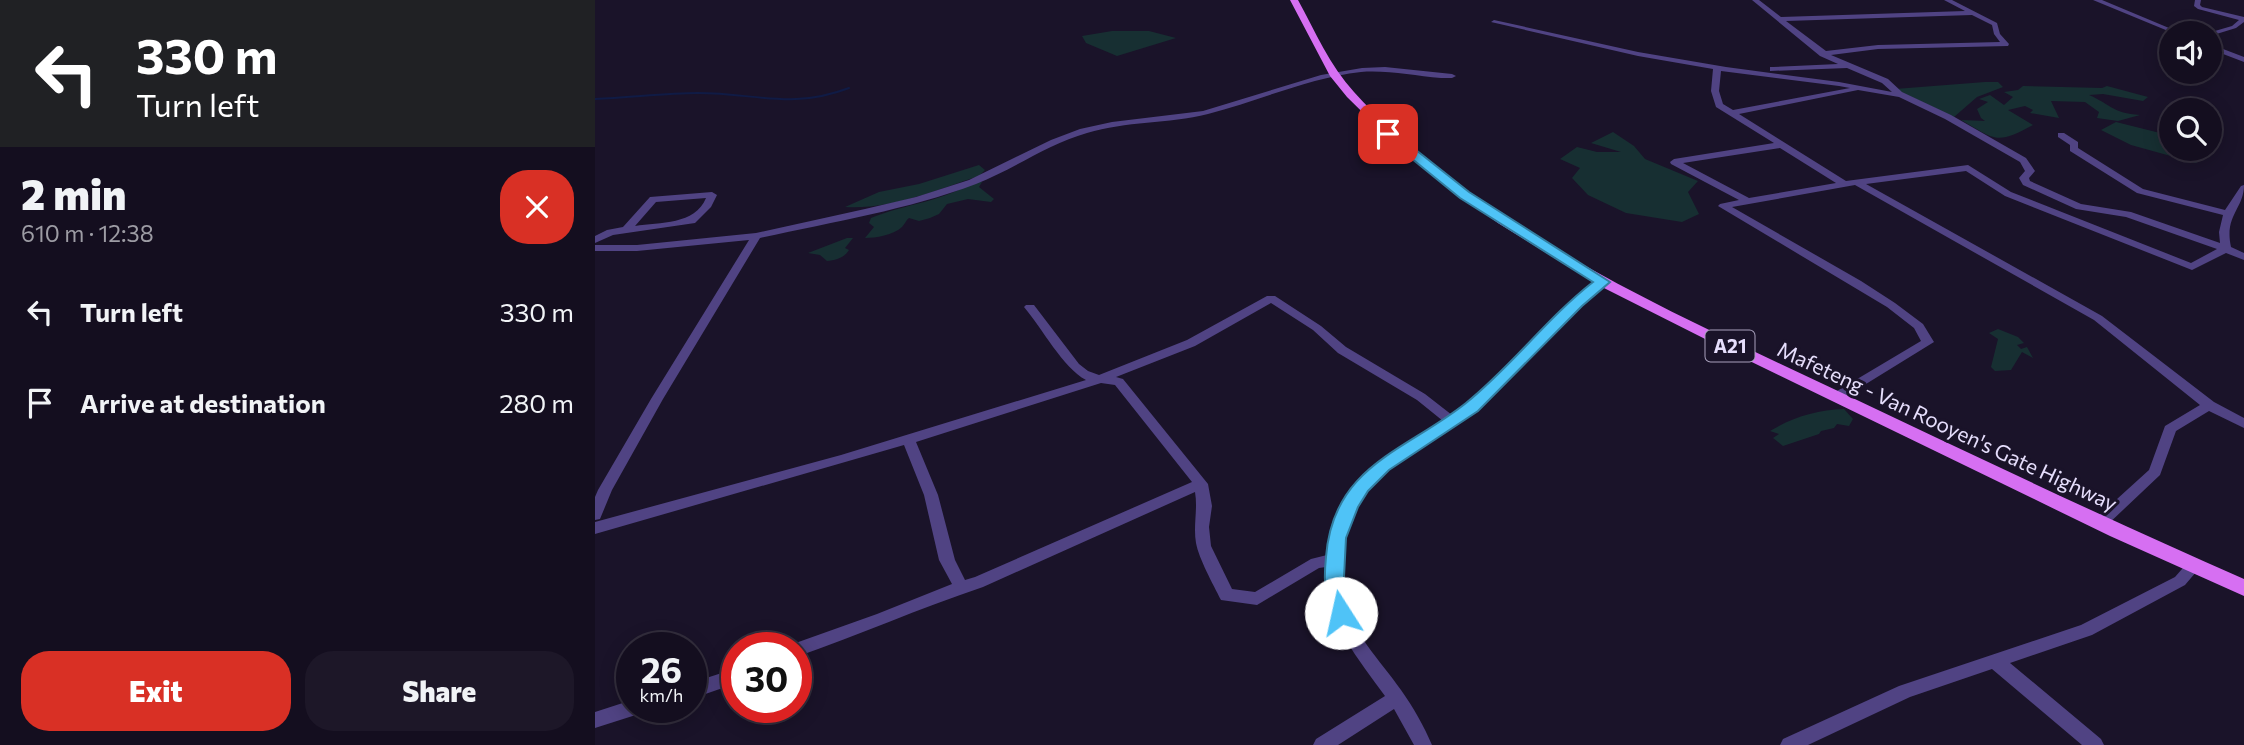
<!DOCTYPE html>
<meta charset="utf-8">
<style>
:root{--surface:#140e1f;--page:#1d1728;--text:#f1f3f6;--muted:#9d9ca4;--line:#332e3d;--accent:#d93025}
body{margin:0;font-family:Commissioner,sans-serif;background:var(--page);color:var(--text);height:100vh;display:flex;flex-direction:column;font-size:26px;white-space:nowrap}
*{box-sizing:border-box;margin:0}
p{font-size:23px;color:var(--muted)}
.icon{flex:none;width:38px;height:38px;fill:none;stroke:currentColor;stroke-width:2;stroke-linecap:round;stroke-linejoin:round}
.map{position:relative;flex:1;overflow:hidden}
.details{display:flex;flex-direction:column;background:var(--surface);width:595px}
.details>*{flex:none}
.banner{background:#202124;color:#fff;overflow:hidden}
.controls{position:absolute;left:1564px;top:21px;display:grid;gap:14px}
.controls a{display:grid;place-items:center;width:63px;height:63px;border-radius:50%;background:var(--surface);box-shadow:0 4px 18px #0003,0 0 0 2px var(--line);font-size:35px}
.speed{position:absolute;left:21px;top:632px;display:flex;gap:14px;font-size:35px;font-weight:700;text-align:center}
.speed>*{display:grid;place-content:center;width:91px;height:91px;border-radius:50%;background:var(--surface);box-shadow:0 4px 18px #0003,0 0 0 2px var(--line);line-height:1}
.speed small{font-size:18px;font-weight:400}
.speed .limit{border:10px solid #d22;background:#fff;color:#111}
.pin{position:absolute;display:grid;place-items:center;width:60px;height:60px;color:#fff;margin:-30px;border-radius:14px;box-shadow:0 4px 10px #0006}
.me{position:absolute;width:77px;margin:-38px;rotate:350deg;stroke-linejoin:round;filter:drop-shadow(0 0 5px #0008)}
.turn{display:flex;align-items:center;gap:24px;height:147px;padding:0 21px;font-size:32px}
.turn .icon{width:91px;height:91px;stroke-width:2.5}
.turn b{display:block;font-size:49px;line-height:60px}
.round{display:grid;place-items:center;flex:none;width:74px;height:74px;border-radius:28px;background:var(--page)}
.headline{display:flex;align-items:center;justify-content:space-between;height:119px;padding:0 21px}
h1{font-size:42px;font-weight:800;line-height:52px}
.button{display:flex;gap:14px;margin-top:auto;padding:14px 21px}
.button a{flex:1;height:80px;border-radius:28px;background:var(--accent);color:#fff;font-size:28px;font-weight:800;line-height:80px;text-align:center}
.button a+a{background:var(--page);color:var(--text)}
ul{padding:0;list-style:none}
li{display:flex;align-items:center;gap:21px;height:91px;padding:0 21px}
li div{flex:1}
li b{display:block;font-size:26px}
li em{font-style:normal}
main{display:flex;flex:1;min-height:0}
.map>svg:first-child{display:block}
</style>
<main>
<section class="details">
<div class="banner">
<div class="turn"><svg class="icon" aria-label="left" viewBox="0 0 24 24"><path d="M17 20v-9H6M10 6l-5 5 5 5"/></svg><div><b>330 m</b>Turn left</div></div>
</div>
<div class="headline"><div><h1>2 min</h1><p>610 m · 12:38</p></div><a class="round" style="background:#d93025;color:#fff"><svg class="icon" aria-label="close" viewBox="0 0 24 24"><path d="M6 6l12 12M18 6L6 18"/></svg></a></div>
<ul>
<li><svg class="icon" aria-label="left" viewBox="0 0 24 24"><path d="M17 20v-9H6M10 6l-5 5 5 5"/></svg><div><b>Turn left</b></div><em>330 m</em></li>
<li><svg class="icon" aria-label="arrive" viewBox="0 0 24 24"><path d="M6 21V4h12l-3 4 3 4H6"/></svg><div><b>Arrive at destination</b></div><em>280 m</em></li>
</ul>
<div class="button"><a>Exit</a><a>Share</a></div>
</section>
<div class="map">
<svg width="1649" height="745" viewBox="0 0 1649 745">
<rect width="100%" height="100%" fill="#1a1329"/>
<path fill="#172f32" d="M517,31H554L581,38L522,56L491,43L487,36Z
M1390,82H1403L1408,87L1382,97L1359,117L1300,89Z
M1428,86L1507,88L1512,86L1553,97L1548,101L1508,94L1494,95C1517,105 1517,113 1545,115L1523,121L1502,118L1504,112L1490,102L1456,101L1464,118L1435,113L1438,110L1430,106L1413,110L1438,125C1401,145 1401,140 1366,120L1390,121L1386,118L1382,109L1393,102L1384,99L1395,95L1409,105L1418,97L1409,92L1423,90Z
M1521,122L1577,136V149H1612L1601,163L1536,145L1506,130Z
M1018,132L1039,146L1050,159L1103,181L1093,192L1104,214L1087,222L1031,213L993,195L977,178L985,168L965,159L982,147L1002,152H1026L996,143Z
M384,165L390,170L384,176C341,190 295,210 250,207L284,192L324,184Z
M382,180L387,182L384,187L399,199L396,202L373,199L352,204L344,214L335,218L324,221L314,218C311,220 310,224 307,227C299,235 280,238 270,238L279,227L274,223L276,218C310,204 351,201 382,180Z
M252,238H258L250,248L254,250C249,258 241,260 232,261L225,255L213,253Z
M1403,329L1423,337L1429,343L1422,345L1426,349L1432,347L1438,358L1427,352L1416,370L1400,371L1396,367L1403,339L1394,333Z
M1249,409L1258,419L1254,426L1242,424L1239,428L1226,431L1224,434L1188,446L1178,438L1184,434L1175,431C1198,417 1222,410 1249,409Z"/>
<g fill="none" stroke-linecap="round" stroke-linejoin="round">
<path stroke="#101b45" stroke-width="2" d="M0,99C34,98 69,93 103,93C161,93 196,110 254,88"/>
<path fill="#504383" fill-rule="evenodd" d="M1157,0H1164L1186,17L1370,11L1349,0H1357L1402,23L1405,34L1414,44L1413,46L1283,49L1236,55L1293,79L1307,92L1356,115L1431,158L1440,171L1434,178L1435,181L1486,204L1536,212L1625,243L1624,232L1628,215L1542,193L1475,151V145L1463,137V133H1469L1483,142V148L1548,189L1630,210L1646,186L1649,185C1649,209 1629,215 1636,247L1649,253V260L1631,253L1597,270L1410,196L1371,171L1271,184L1507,316L1619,402L1649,418V428L1614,411L1581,431L1565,475L1510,527L1505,528L1500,527L1498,523L1500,519L1554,470L1570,426L1605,405L1499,320L1260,185L1137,207L1266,281L1300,303L1328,324L1339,342L1245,400H1237L1235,397L1237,394L1326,341L1319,328L1292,307L1123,206L1125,204L1144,200L1076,164L1075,162L1079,159L1179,143L1121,107L1116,91L1118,69L1043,56L896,22L899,20L1043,52L1131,67L1244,82L1297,92L1287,83L1252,68L1175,71V67H1178L1243,64L1225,56ZM1377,15L1397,25L1399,34L1405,42L1283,45L1231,51L1191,21ZM1126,71L1244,86L1255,88L1138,110L1128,104L1124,91ZM1263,90L1304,97L1350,119L1425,162L1430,171L1424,178L1428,185L1481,209L1531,217L1622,249L1596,263L1416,192L1373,165L1251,181L1144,114ZM1185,148L1241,183L1154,198L1088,163Z
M1498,0H1507L1586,33H1578Z
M1600,0H1606L1605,5L1607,7L1649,17V22L1641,28L1615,36V33H1613L1637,26L1644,20L1603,9L1599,6Z
M1615,44L1649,57V62L1615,49Z
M790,67L857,74L861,76L857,78H846C819,76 793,70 766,72C713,78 664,101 613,114C573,124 531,121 492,133C453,144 419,169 381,184C312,210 237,222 165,238L68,399L17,490L5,519L0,520V497L3,490L56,399L154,240L42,251H0V245H42L161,233L270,209L321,197L374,180L456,140L485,129L517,122L608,111L726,75L767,68Z
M117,192L122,195L116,207L100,223L18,235L0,243V236L12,230L28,227L55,197ZM111,198C100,225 65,222 40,226L61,202Z
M1008,279L1013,282L1012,284C970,317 937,359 898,395C842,447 768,459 749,544C746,560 744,578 748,596C756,632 785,660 806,690C818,707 829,726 837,745H819L799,709L743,745H718L721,739L790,696C763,658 727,617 731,567L724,568L662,605L626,600C618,584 604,559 601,543C598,526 603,509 600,492L388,587C325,608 264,635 201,657V648H194L195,645L282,614L357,584L344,560L329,495L309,445L0,534V522L246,455L491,380C468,368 447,328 429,307L431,305H439L484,364L493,371L504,375L592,340L672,296H680L726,326L751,347L830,394L857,415C912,378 951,320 1004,280ZM676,303L718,330L743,353L822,400L848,421C785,460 748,476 732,555L716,559L660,592L637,589L616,546L614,527L617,506L613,484L528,379L521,377L600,346ZM506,383L520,385L597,482L380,577L370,580L360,560L343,495L321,442Z
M1599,559L1604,561L1607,565L1590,585L1497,635L1415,663L1506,739L1509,745H1487L1397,669L1315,697L1213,745H1185L1188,739L1304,686L1486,625L1580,577L1594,561Z
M142,668V683L96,699V683Z
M37,700V707H50L47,713L0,728V712Z"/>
<path fill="#d66ff2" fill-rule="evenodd" d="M695,0H703C720,31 735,66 759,92C883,228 1078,313 1243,391C1378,455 1512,519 1649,579V596L1515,536L1130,349L1003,285L903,223L812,156L752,97L735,76Z"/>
</g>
<path fill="#4fc3f7" stroke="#337fa1" stroke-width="2" d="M789,131H797L874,192L1015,282L987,306L883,411L794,470L773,491L763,507L751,538L749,577L756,613L753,619L746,622L738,619C729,601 729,576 731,557C738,465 811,451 871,403C917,366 952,318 998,282L865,198L789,136Z"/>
<g text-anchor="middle" stroke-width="6" stroke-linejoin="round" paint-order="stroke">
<rect fill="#1a1329" stroke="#a9a1bd" stroke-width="2" x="1110.5" y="330.5" width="49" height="31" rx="5"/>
<g font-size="19" font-weight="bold" fill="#e6defc">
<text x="1135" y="353">A21</text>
</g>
<g font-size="21" fill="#e6defc" stroke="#1a1329">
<text transform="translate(1352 427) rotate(25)" y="7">Mafeteng - Van Rooyen's Gate Highway</text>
</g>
</g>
</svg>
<div class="controls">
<a><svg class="icon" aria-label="sound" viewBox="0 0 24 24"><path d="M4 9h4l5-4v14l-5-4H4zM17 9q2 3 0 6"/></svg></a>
<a><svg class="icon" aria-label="search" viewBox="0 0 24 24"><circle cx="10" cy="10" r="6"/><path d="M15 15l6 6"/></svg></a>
</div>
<div class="speed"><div>26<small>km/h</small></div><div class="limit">30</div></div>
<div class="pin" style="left:793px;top:134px;background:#d93025"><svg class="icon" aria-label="arrive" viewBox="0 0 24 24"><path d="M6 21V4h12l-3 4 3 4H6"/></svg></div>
<svg class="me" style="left:746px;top:613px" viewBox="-20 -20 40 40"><circle r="19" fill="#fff"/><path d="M0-13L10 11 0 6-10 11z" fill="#4fc3f7"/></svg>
</div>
</main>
